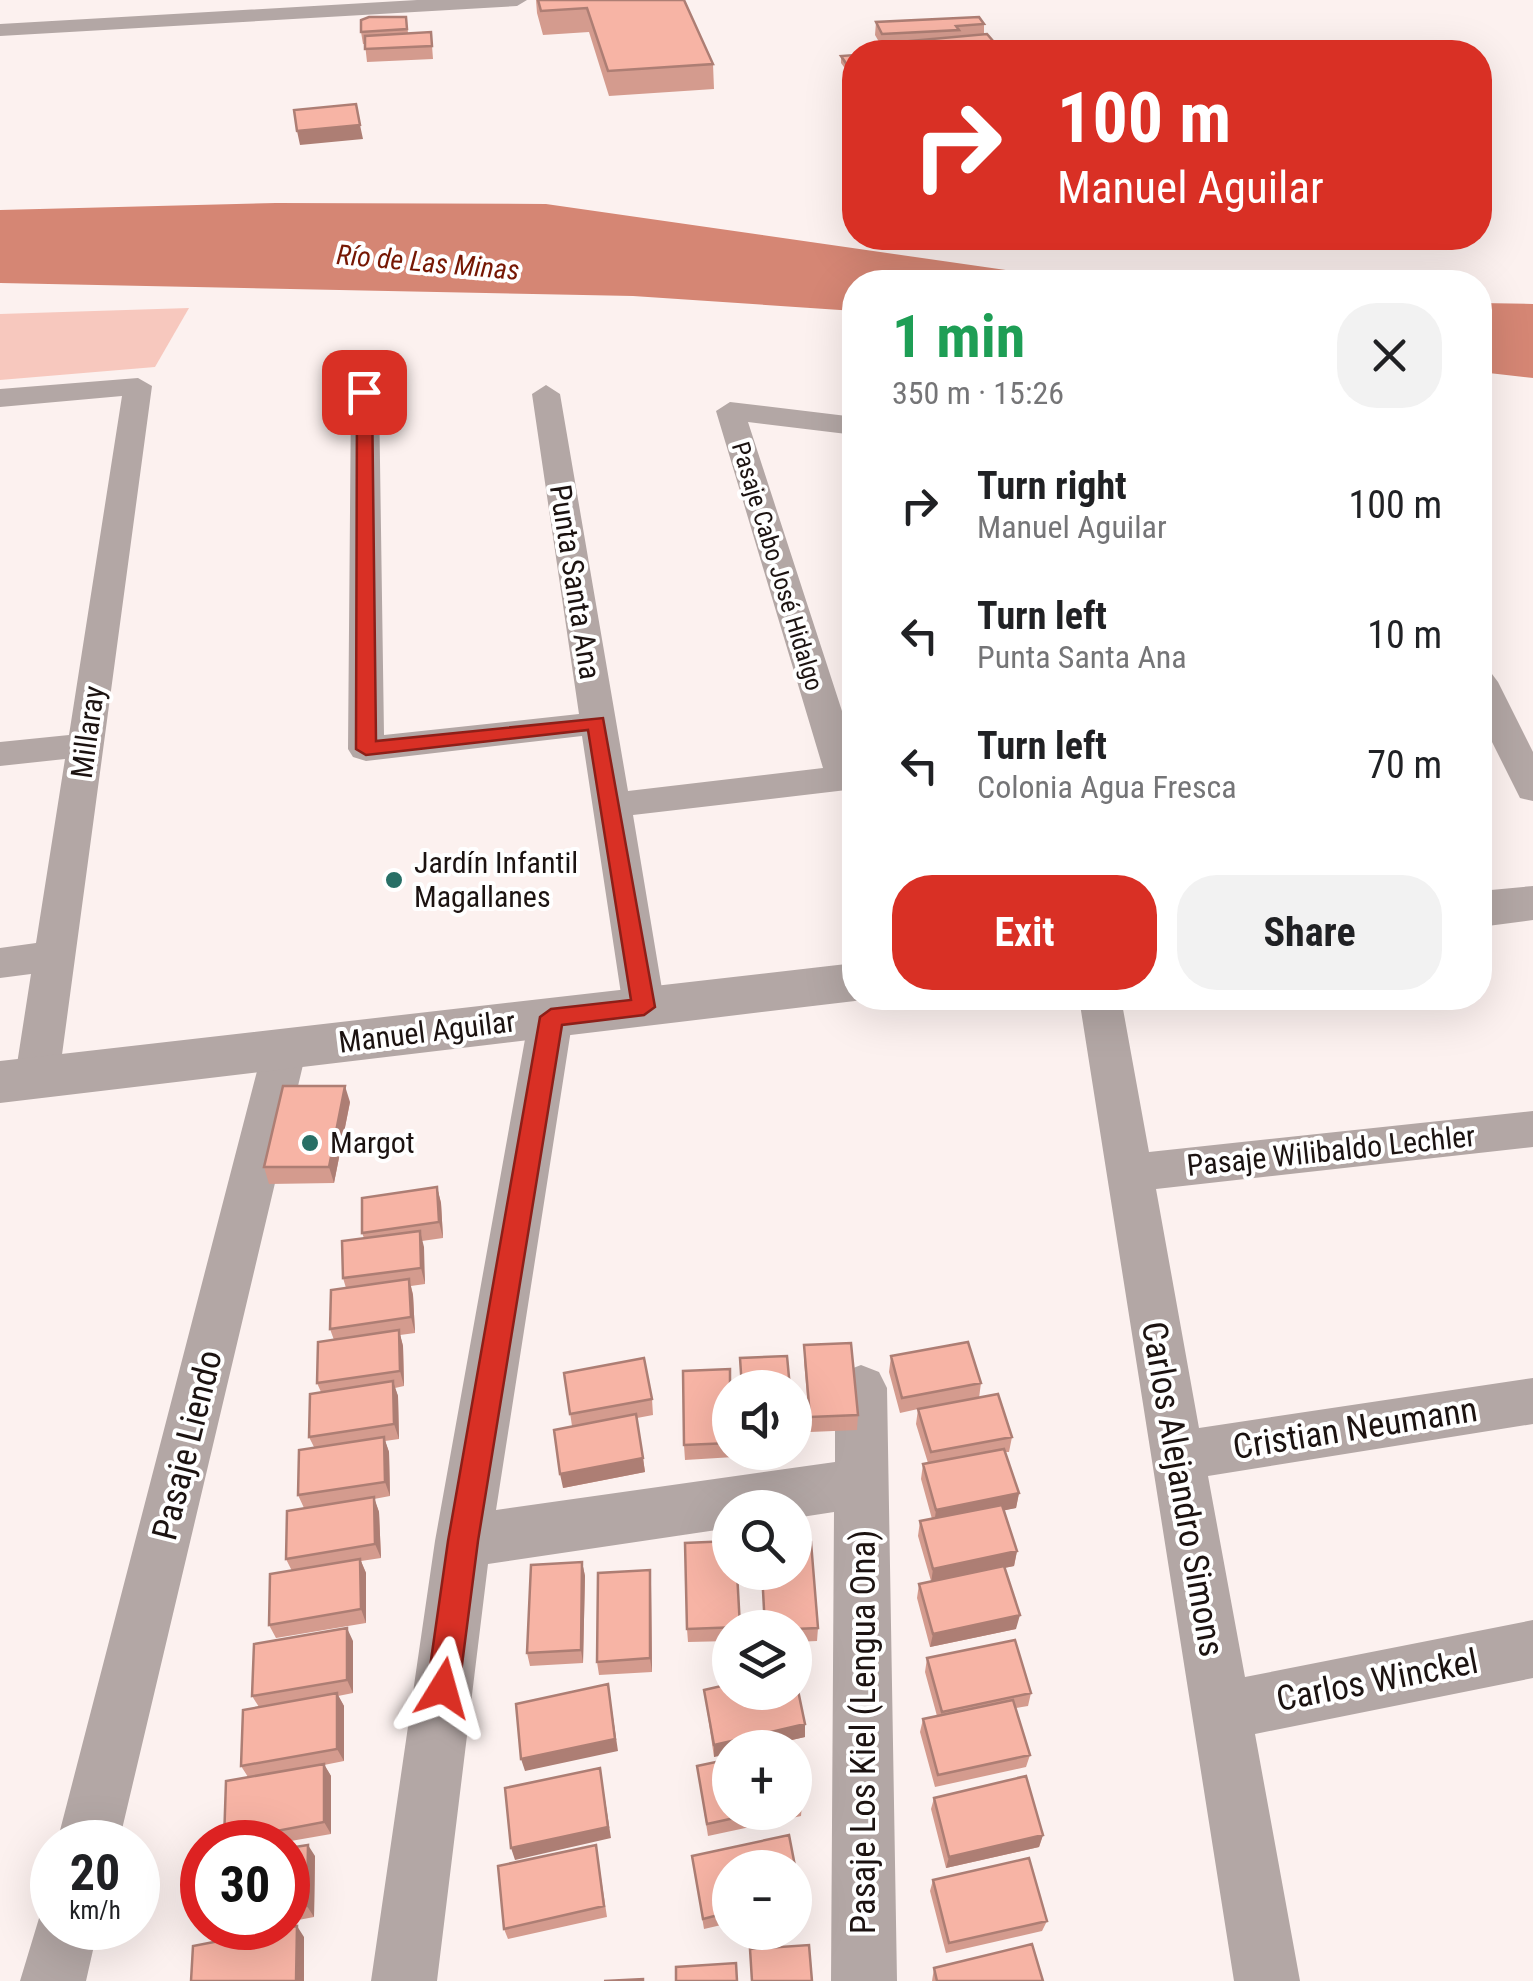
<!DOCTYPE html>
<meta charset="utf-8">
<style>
:root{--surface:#fff;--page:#f2f2f2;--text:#202124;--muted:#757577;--accent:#d93025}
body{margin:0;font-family:"Roboto Condensed",sans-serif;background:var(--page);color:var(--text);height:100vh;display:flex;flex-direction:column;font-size:38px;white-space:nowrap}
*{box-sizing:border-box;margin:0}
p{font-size:32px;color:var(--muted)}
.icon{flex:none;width:55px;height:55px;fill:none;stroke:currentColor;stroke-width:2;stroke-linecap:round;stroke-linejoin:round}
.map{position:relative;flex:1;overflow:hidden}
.panel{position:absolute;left:842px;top:270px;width:650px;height:740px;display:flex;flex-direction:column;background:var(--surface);border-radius:40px;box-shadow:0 10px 40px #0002}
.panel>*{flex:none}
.guide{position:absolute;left:842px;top:40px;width:650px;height:210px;border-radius:40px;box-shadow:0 10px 40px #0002;background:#d93025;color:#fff;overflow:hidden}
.tools{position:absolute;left:712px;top:1370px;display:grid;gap:20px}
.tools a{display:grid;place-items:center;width:100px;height:100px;border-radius:50%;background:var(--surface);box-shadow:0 10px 40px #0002;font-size:50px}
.speed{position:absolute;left:30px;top:1820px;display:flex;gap:20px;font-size:50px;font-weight:700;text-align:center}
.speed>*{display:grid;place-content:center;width:130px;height:130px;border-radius:50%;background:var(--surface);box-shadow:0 10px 40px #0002;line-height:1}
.speed small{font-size:25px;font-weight:400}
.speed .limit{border:15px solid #d22;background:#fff;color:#111}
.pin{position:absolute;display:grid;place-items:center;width:85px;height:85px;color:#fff;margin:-42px;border-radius:20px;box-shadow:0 5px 15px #0006}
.me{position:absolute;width:110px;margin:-55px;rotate:8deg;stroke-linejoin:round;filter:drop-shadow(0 0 8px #0008)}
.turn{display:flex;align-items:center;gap:35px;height:210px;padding:0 50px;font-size:45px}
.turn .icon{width:130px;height:130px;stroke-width:2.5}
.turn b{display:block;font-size:70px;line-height:85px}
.round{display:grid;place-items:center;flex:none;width:105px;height:105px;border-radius:40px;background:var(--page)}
.overview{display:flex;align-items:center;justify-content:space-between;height:170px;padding:0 50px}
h1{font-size:60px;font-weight:700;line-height:75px;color:#1e9e55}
.primary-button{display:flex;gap:20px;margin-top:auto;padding:20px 50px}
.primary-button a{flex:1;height:115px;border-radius:40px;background:var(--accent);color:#fff;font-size:40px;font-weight:700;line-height:115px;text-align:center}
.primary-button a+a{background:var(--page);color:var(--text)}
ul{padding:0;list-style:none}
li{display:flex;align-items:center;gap:30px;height:130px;padding:0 50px}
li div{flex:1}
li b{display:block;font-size:38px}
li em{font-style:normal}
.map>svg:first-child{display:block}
</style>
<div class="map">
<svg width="1533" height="1981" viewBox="0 0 1533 1981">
<rect width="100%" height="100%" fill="#fcf1ef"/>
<path fill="#f7c8be" d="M189,308L155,367L0,380V314Z"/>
<path fill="#d58674" d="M276,203L546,204L1089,282H855V311L633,296L0,283V210Z
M1480,303L1533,304V378L1480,372Z"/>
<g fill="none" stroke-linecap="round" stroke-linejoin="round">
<path fill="#b3a7a5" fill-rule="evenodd" d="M417,0H527L517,6L0,36V24Z
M138,378L152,386L59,1077L53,1089L37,1094L21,1089L15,1077L31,974L0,978V948L36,943L65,759L0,766V742L69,735L122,396L0,407V389Z
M365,384L379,393L384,735L579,714L532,394L546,385L560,394L628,791L823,768L716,411L730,402L855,417V435L748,422L855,751V789L633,815L665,1007L659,1018L644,1023L629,1018L623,1007L582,736L366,761L353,757L348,749L351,393Z
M1480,671L1492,674L1498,682L1533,752V801L1520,798L1480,718Z
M1079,998H1121L1149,1152L1533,1111V1147L1156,1189L1199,1428L1533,1378V1424L1208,1476L1245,1677L1533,1620V1678L1255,1734L1300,1981H1234Z
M551,1001L566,1006L573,1017L496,1510L835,1462V1388L843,1372L861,1365L879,1372L887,1388L897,1981H831L834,1512L795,1518V1508H730V1528L488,1564L437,1981H371L435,1541L529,1017L536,1006Z
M285,1031L301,1036L307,1048L119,1842H57L263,1048L269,1036Z
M52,1901V1928H98L86,1981H20L43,1905Z"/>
<path fill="#b3a7a5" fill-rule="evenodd" d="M1533,886V920L1480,927V891Z
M855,963V998H867L855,1001L0,1103V1061Z"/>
</g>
<path fill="#d49b8e" d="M536,0H684L713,64L714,89L609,96L589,32L543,35L537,13Z
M406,17L408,33L431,32L433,59L367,62L365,44H363L361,32Z
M876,22L984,24V35L1000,49V52H899V46L882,47L875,35Z
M855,55V75H850L841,63V56Z
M350,1102L334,1183L269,1184L264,1167Z
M437,1187L441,1203L443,1238L422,1241L425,1284L411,1286L413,1295L415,1333L400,1335L403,1346L404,1386L395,1388L398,1396L399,1439L385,1441L389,1452L390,1496L374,1499L379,1512L381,1558L361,1561L366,1573V1623L276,1638L269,1625L292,1571L286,1559L304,1508L298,1495L314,1447L309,1437L321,1392L317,1383L334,1340L330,1329L346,1288L343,1278L364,1238L362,1233Z
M804,1345L858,1415L857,1430L810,1432L804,1361Z
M891,1356L981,1383L979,1398L1012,1437L1009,1452H1005L1019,1493L1016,1508L1004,1510L1017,1551L1014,1566L1004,1568L1016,1629L930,1647L917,1598L919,1584L931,1581L918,1536L920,1521L932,1519L921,1479L923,1464L928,1463L916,1424L918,1409L900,1413L889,1372Z
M564,1373L652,1399L653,1415L637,1418L645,1472L563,1488L572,1426Z
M730,1388V1452H734V1457L685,1460L684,1445Z
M582,1562L585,1576L583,1663L530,1666L527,1653Z
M737,1572L740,1628H730V1641L688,1642L687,1629Z
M651,1584L652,1672L599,1675L597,1662Z
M795,1628H818L817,1641L795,1642Z
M353,1641V1693L338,1696L344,1706V1761L324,1765L331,1776V1834L285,1842H226L224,1841L248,1777L241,1766L259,1707L252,1696Z
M927,1658L1031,1693L1028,1706L1016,1708L1030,1755L1026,1767L935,1787L920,1732L923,1719L937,1716L925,1672Z
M704,1690L805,1737L757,1748H730L714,1757Z
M697,1766L730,1812H795V1771L802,1804L801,1816L708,1836Z
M934,1798L1043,1835L1039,1847L946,1868L931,1809Z
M789,1835L801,1897V1907L795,1909V1868H730V1923L704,1929L692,1856Z
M596,1845L607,1917L508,1939L504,1929Z
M288,1848L315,1856L314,1917L288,1922Z
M933,1880L1047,1921L1042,1931L946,1953L930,1891Z
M205,1928H258L213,1936Z
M934,1968L1043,1981H932Z"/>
<path fill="#ad7e74" d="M1000,49V52H953Z
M360,125L363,139L300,145L297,131Z
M345,1086L350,1102L334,1183L329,1167Z
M437,1187L441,1203L443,1238L439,1222Z
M420,1231L424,1247L425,1284L421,1268Z
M409,1279L413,1295L415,1333L411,1317Z
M399,1330L403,1346L404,1386L400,1371Z
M393,1381L398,1396L399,1439L394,1424Z
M384,1437L389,1452L390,1496L385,1482Z
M643,1458L645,1472L563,1488L560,1474Z
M1019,1493L1016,1508L934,1525L936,1510Z
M374,1497L379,1512L381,1558L375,1544Z
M1017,1551L1014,1566L931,1583L933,1569Z
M360,1559L366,1573V1623L361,1609Z
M582,1562L585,1576L583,1663L581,1650Z
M650,1570L651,1584L652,1672L650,1658Z
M1020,1615L1016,1629L930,1647L933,1634Z
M347,1628L353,1641V1693L347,1680Z
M608,1684L618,1751L525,1771L521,1759Z
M337,1693L344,1706V1761L337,1749Z
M805,1724V1737L757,1748H730V1754L714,1757V1745Z
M324,1764L331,1776V1834L324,1822Z
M600,1768L611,1838L515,1860L511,1848Z
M1043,1835L1039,1847L946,1868L949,1857Z
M308,1845L315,1856L314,1917L307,1906Z
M297,1926L304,1937V1981H296Z"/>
<path fill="#f7b4a5" stroke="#ad7e74" stroke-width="2.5" d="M538,0H684L713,64L608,71L587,8L541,11Z
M369,17H406L407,29L361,32V20Z
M979,17L984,24L956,26L959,30L882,34L876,22Z
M431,32L432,46L365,49V36Z
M987,34L1000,49L953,52H908L899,42Z
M855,55V68L850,69L841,56Z
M356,104L360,125L297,131L294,110Z
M283,1086H345L329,1167H264Z
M437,1187L439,1222L362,1233V1198Z
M420,1231L421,1268L343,1278L342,1241Z
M409,1279L411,1317L330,1329L331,1290Z
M399,1330L400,1371L317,1383L318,1342Z
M968,1342L981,1383L902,1398L891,1356Z
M851,1343L858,1415L810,1417L804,1345Z
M787,1356L790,1388H742L740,1358Z
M644,1358L652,1399L570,1414L564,1373Z
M730,1369V1443L684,1445L683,1371Z
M393,1381L394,1424L309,1437L310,1394Z
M998,1394L1012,1437L931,1452L918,1409Z
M636,1414L643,1458L560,1474L554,1430Z
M384,1437L385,1482L298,1495L299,1450Z
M1004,1449L1019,1493L936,1510L923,1464Z
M374,1497L375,1544L286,1559L287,1511Z
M1002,1505L1017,1551L933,1569L920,1521Z
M730,1541V1572H737L740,1627L687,1629L685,1543Z
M811,1542L818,1628L795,1629V1628H765L762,1572H795V1543Z
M360,1559L361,1609L269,1625L270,1574Z
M582,1562L581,1650L527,1653L531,1565Z
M1004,1566L1020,1615L933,1634L919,1584Z
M650,1570V1658L597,1662L598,1573Z
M347,1628V1680L252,1696L254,1644Z
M1015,1640L1031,1693L942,1712L927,1658Z
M795,1676L805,1724L714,1745L704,1690L730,1684V1692H795Z
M608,1684L615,1739L521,1759L516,1704Z
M337,1693V1749L241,1766L243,1710Z
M1013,1700L1030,1755L938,1775L923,1719Z
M730,1759V1812H762L707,1824L697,1766Z
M324,1764V1822L224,1841L226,1781Z
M600,1768L608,1827L511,1848L505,1788Z
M795,1771L802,1804L795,1805Z
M1026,1776L1043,1835L949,1857L934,1798Z
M789,1835L801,1897L795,1898V1868H730V1912L703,1919L692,1856Z
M308,1845L307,1906L288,1910V1848Z
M596,1845L604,1906L504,1929L498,1866Z
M1029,1858L1047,1921L949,1943L933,1880Z
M297,1926L296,1981H191L193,1946Z
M1032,1944L1043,1981H937L934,1968Z
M809,1945L812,1981H752L750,1949Z
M736,1963L737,1981H676V1967Z
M643,1979V1981H604Z"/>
<path fill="#d93025" stroke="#8d1f18" stroke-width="2.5" d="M364,388L372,392L376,741L603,718L655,1007L644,1015L562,1025L478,1541L459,1688L454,1699L443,1704L432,1699L427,1688L448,1541L540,1017L551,1009L631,1000L588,730L366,755L356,749L357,392Z"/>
<g fill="#286f66" stroke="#fff" stroke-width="4">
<circle cx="394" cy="880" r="10"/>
<circle cx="310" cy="1143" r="10"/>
</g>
<g text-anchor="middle" stroke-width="8" stroke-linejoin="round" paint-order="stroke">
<g font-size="25" fill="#1c1311" stroke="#fff">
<text transform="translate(778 566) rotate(73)" y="9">Pasaje Cabo José Hidalgo</text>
</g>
<g font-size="28" font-style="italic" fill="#761703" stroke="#fff">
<text transform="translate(428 262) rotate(5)" y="10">Río de Las Minas</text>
</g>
<g font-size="30" fill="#1c1311" stroke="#fff">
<text transform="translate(575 582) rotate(81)" y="10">Punta Santa Ana</text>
<text transform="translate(88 732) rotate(-82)" y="10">Millaray</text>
<text transform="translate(427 1032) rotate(-7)" y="10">Manuel Aguilar</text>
<text transform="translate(1331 1151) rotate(-6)" y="10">Pasaje Wilibaldo Lechler</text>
</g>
<g font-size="30" fill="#1c1311" stroke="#fff" text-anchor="start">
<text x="414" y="873">Jardín Infantil<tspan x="414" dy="34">Magallanes</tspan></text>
<text x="330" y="1153">Margot</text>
</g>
<g font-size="35" fill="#1c1311" stroke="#fff">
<text transform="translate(1355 1428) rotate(-9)" y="12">Cristian Neumann</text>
<text transform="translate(187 1445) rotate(-76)" y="12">Pasaje Liendo</text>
<text transform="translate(1183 1489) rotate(80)" y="12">Carlos Alejandro Simons</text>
<text transform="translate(1377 1680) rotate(-11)" y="12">Carlos Winckel</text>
<text transform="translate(863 1732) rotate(-90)" y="12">Pasaje Los Kiel (Lengua Ona)</text>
</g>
</g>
</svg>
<div class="tools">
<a><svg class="icon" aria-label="sound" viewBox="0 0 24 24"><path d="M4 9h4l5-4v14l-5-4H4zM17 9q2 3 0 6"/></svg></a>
<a><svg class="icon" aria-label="search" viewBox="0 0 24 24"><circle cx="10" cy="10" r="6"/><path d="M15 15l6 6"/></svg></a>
<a><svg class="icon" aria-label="layers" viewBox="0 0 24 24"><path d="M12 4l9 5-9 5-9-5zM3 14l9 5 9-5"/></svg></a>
<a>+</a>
<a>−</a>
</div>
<div class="speed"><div>20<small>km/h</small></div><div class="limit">30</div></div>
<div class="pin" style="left:364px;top:392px;background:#d93025"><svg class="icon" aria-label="arrive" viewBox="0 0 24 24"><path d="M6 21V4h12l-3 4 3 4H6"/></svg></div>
<svg class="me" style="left:443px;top:1688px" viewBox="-20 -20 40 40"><path d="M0-17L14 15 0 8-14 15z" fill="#d93025" stroke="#fff" stroke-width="4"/></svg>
<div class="guide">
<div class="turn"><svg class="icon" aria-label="right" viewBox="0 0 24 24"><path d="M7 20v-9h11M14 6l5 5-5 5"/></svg><div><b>100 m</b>Manuel Aguilar</div></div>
</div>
<section class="panel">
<div class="overview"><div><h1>1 min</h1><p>350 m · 15:26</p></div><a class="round"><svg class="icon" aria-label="close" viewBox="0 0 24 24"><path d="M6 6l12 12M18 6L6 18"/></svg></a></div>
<ul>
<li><svg class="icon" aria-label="right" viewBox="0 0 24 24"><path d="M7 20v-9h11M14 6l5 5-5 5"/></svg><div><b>Turn right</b><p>Manuel Aguilar</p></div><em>100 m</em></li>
<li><svg class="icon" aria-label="left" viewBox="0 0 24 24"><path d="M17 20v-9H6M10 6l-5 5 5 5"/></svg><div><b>Turn left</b><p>Punta Santa Ana</p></div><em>10 m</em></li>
<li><svg class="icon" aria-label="left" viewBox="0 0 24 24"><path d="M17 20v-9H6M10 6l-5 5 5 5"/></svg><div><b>Turn left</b><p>Colonia Agua Fresca</p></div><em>70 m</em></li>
</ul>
<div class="primary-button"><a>Exit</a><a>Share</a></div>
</section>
</div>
